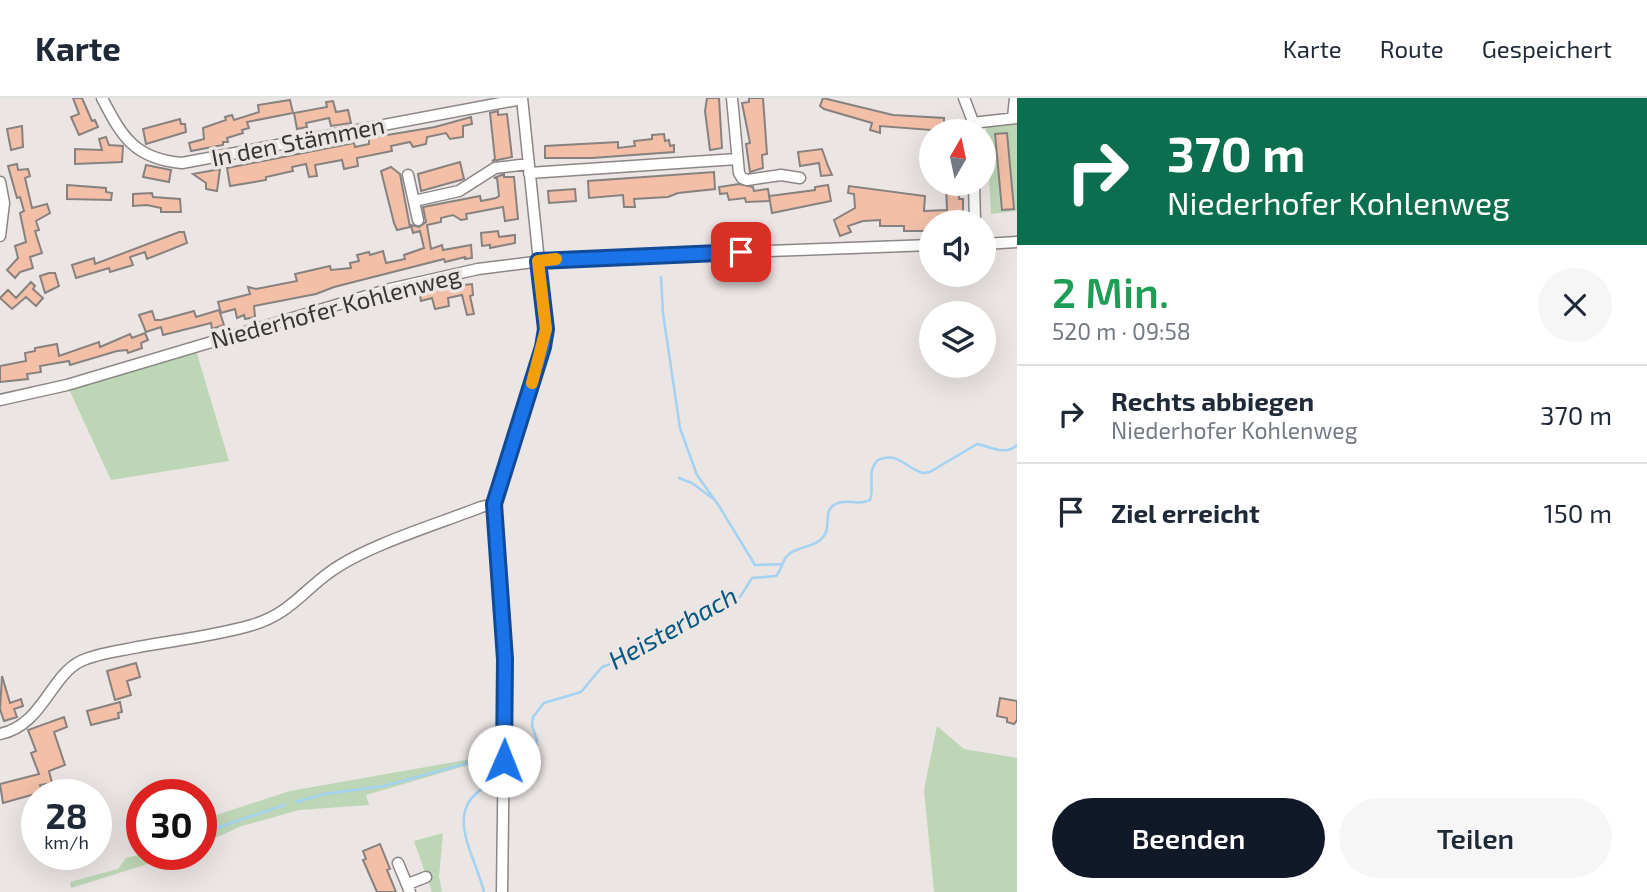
<!DOCTYPE html>
<html lang="de">
<meta charset="utf-8">
<style>
:root{--surface:#fff;--page:#f6f6f7;--text:#1f2937;--muted:#747a83;--line:#e0e1e3;--accent:#111827}
body{margin:0;font-family:"Exo 2",sans-serif;background:var(--page);color:var(--text);height:100vh;display:flex;flex-direction:column;font-size:26px;white-space:nowrap}
*{box-sizing:border-box;margin:0}
p{font-size:23px;color:var(--muted)}
.icon{flex:none;width:38px;height:38px;fill:none;stroke:currentColor;stroke-width:2;stroke-linecap:round;stroke-linejoin:round}
.map{position:relative;flex:1;overflow:hidden}
.side{display:flex;flex-direction:column;background:var(--surface);width:630px}
.side>*{flex:none}
.top-card{background:#0b6e4f;color:#fff;overflow:hidden}
.needle{width:46px;rotate:9deg}
.fabs{position:absolute;left:919px;top:21px;display:grid;gap:14px}
.fabs a{display:grid;place-items:center;width:77px;height:77px;border-radius:50%;background:var(--surface);box-shadow:0 7px 28px #0002;font-size:35px}
.speed{position:absolute;left:21px;top:681px;display:flex;gap:14px;font-size:35px;font-weight:700;text-align:center}
.speed>*{display:grid;place-content:center;width:91px;height:91px;border-radius:50%;background:var(--surface);box-shadow:0 7px 28px #0002;line-height:1}
.speed small{font-size:18px;font-weight:400}
.speed .limit{border:10px solid #d22;background:#fff;color:#111}
.pin{position:absolute;display:grid;place-items:center;width:60px;height:60px;color:#fff;margin:-30px;border-radius:14px;box-shadow:0 4px 10px #0006}
.me{position:absolute;width:77px;margin:-38px;rotate:1deg;stroke-linejoin:round;filter:drop-shadow(0 0 5px #0008)}
.turn{display:flex;align-items:center;gap:24px;height:147px;padding:0 35px;font-size:32px}
.turn .icon{width:91px;height:91px;stroke-width:2.5}
.turn b{display:block;font-size:49px;line-height:60px}
.round{display:grid;place-items:center;flex:none;width:74px;height:74px;border-radius:37px;background:var(--page)}
.overview{display:flex;align-items:center;justify-content:space-between;height:119px;padding:0 35px}
h1{font-size:42px;font-weight:600;line-height:52px;color:#1e9e55}
.cta{display:flex;gap:14px;margin-top:auto;padding:14px 35px}
.cta a{flex:1;height:80px;border-radius:42px;background:var(--accent);color:#fff;font-size:28px;font-weight:600;line-height:80px;text-align:center}
.cta a+a{background:var(--page);color:var(--text)}
ul{padding:0;list-style:none}
li{display:flex;align-items:center;gap:21px;height:98px;padding:0 35px;border-top:2px solid var(--line)}
li div{flex:1}
li b{display:block;font-size:26px}
li em{font-style:normal}
header{display:flex;align-items:center;gap:42px;box-sizing:border-box;height:98px;padding:0 35px;background:var(--surface);border-bottom:2px solid var(--line)}
header strong{font-size:33px}
nav{display:flex;gap:38px;margin-inline-start:auto;font-size:24px}
main{display:flex;flex:1;min-height:0}
.map>svg:first-child{display:block}
</style>
<header>
<strong>Karte</strong>
<nav><a>Karte</a><a>Route</a><a>Gespeichert</a></nav>
</header>
<main>
<div class="map">
<svg width="1017" height="794" viewBox="0 0 1017 794">
<rect width="100%" height="100%" fill="#ebe5e3"/>
<path fill="#bdd6b6" d="M1017,26V113L991,116L986,29Z
M195,249L229,363L111,382L67,287Z
M937,628L964,651L1017,660V794H934L924,692Z
M477,660L475,665L366,697L369,707L299,712L242,728L201,746V722L290,693Z
M443,735L439,779L442,794H432L414,743Z
M142,756H180L71,790L70,784L118,771L126,760Z"/>
<g fill="none" stroke-linecap="round" stroke-linejoin="round">
<path stroke="#a3d2f3" stroke-width="2.5" d="M661,179L663,215L680,330L697,377L719,408L755,467L783,466
M679,380L692,385L712,400
M514,678L527,671L533,661L537,642L532,628L533,619L544,605L581,594L602,569L631,558L669,528L694,520L707,507L740,499L752,480L776,478C781,473 782,465 786,459C796,447 815,451 824,438C832,428 821,411 838,405C849,401 858,408 870,402C875,389 866,373 878,362C898,353 905,370 923,375L930,374L977,346C991,349 1005,358 1017,347
M488,686L492,669
M296,704L325,696L384,688L472,664
M201,728L214,731L284,707
M484,794C475,756 439,708 492,686"/>
</g>
<path fill="#f3bfa7" stroke="#878280" stroke-width="2" d="M73,0H82L92,23L95,22L98,29L79,37L71,19L79,16Z
M707,0H719L722,50L710,52L705,13Z
M749,0H763L767,56L762,57L763,70L750,74L746,46L750,45L742,5L749,4Z
M823,0L893,17L944,20V33L880,28V35L870,32L872,25L824,11L820,8Z
M290,2L293,15L247,24L249,30L242,32L243,35L227,40L228,44H223V47L191,53L189,45L204,41L203,30L226,22L225,19L232,17L234,22L259,14L258,7Z
M333,3L336,14L348,12L351,25L331,28L329,20L306,25L307,29L297,31L294,15L327,9L326,4Z
M498,13V17L507,16L512,59L492,63L495,61L490,15Z
M471,19L472,26L463,28V39L450,41L446,35L427,39L426,46L413,49L410,44L391,48L392,53L357,60L358,68L344,71L342,62L315,67L317,78L309,79L306,66L292,69L293,73L266,79V82L230,88L227,70L354,45L355,49L369,46V40L435,29Z
M180,21L181,26H185L186,34L146,46L143,31Z
M22,28L23,49L11,52L7,31Z
M1007,35L1014,111L1002,112L995,36Z
M664,36L665,43L669,42L670,48L674,47V54L592,60H545V48L618,44V50L635,48L634,43L652,41V37Z
M106,39L109,47L123,48L122,64L75,66V51L102,52L99,41Z
M822,51L828,68L832,77L821,78L819,65L800,68L798,54Z
M460,64L464,81L421,93L418,76Z
M17,66L18,72L28,71L30,78L25,80L32,110L47,106L50,115L36,123L39,132L35,133L42,155L30,159L33,170L20,174L15,180L7,172L18,160L15,148L26,144L20,115L24,113L20,99L17,100L8,68Z
M146,67L171,72L169,84L143,79Z
M391,69L400,76L410,129L397,132L394,125L381,73Z
M220,71L217,93L206,91V85L193,76Z
M714,74L715,91L678,95L668,99L634,101L635,109H624L623,97L589,100L588,83Z
M504,76V79H514L518,121L505,123L503,109L466,116L467,121L461,122L453,117L441,120V124L427,127L431,151L442,147L443,152L471,147L472,160L465,161V159L445,164L444,161L334,189L316,196L254,208L255,219L245,221L244,217L237,220L235,211L221,215L218,204L250,196L248,189L256,191L297,183L295,176L330,168L331,172L351,170L350,165L359,163L357,157L369,154L370,157L383,153L386,165L405,161L404,157L424,150L420,133L413,135L411,127L419,129L426,124L423,109L480,98L481,103L496,100L499,98L497,80H494Z
M739,86L753,89L754,93L768,91L770,103L746,104L745,100L729,102L727,95L720,96L719,89Z
M946,86H960L959,101H963V124H931L928,133H904V128H880V122L863,123L848,128L851,134L840,138L834,122L855,110L854,96L848,95L849,88L925,98L924,113L947,112Z
M67,87L106,90V94L112,95L111,102L67,101Z
M828,87L831,103L772,115L769,98L815,92V89Z
M575,91L576,103L549,105L548,93Z
M152,95L153,99L180,101L181,114H161V110L147,107L133,108V96Z
M498,133L499,139L515,137V145L490,150V147L482,148L481,135Z
M179,134H184L187,145L147,161L145,154L130,159L133,167L110,174L109,170L76,180L72,167L94,160L95,166Z
M49,175H55L59,188L45,195L40,178Z
M31,184L35,188L33,191L43,200L36,208L26,199L12,211L0,200L8,192L16,200Z
M472,186L473,197L470,198L474,216L467,217L462,197L448,200L449,208L435,211L432,200L421,203L419,192Z
M219,212L224,227L212,231L211,225L163,237L161,229L146,234L139,217L152,213L155,222H161L194,213L196,219Z
M145,235L148,242L141,245L142,250L128,255L127,252L117,253L70,267L69,263L40,268L41,274L27,276L28,281L0,284V268L26,263L25,255L35,253V250L57,246L59,258L99,244L100,249L130,236L132,240Z
M136,565L140,579L127,583L131,597L115,602L107,573Z
M2,578L10,605L21,601L23,608L14,611L17,619L4,623L0,611Z
M1000,600L1017,603V622L1014,626L1007,624V620L997,618Z
M120,604L122,614L118,615L119,620L91,627L87,613Z
M64,619L67,629L54,634L65,667L49,673L52,685L40,687L42,694L3,705L0,686L39,676L31,655L36,653L28,632Z
M380,746L390,771L387,772L396,794H377L363,762L366,761L363,753Z"/>
<g fill="none" stroke-linecap="round" stroke-linejoin="round">
<defs>
<path id="minor" d="M102,0C122,39 135,61 182,65L522,1
M732,0L739,75L742,80L747,82L781,77L800,80
M964,0L972,21V33
M1013,20L1015,0
M972,25L1017,20
M529,75L737,61
M408,77L418,122
M0,84L4,105L0,138
M974,86L975,124
M414,103L459,93L495,70L528,66
M984,146L1017,144
M0,302L67,287L390,191L478,171L558,161L931,147
M0,636C43,627 50,578 81,563C98,555 120,553 138,549C176,542 215,538 252,527C288,517 302,494 330,474C367,447 438,426 481,409L494,406
M398,765L410,794
M408,786L426,779
M502,794L505,561L494,406L543,249L546,231L522,0"/>
</defs>
<use href="#minor" stroke="#8c8785" stroke-width="13"/>
<use href="#minor" stroke="#fff" stroke-width="10"/>
</g>
<g fill="none" stroke-linecap="round" stroke-linejoin="round">
<defs>
<path id="route" d="M504,663L505,561L494,406L543,249L546,231L538,163L741,154"/>
</defs>
<use href="#route" stroke="#114b97" stroke-width="18"/>
<use href="#route" stroke="#1a73e8" stroke-width="12"/>
<path stroke="#f59e0b" stroke-width="12" d="M532,285L546,231L538,163L556,161"/>
</g>
<g text-anchor="middle" stroke-width="7" stroke-linejoin="round" paint-order="stroke">
<g font-size="24" fill="#373534" stroke="#ebe5e3">
<text transform="translate(298 44) rotate(-11)" y="8">In den Stämmen</text>
<text transform="translate(336 210) rotate(-15)" y="8">Niederhofer Kohlenweg</text>
</g>
<g font-size="26" font-style="italic" fill="#065983" stroke="#ebe5e3">
<text transform="translate(673 530) rotate(-29)" y="9">Heisterbach</text>
</g>
</g>
</svg>
<div class="fabs">
<a><svg class="needle" viewBox="-14 -14 28 28"><path d="M0-13l5 13h-10z" fill="#e53935"/><path d="M0 13l5-13h-10z" fill="#747a83"/></svg></a>
<a><svg class="icon" aria-label="sound" viewBox="0 0 24 24"><path d="M4 9h4l5-4v14l-5-4H4zM17 9q2 3 0 6"/></svg></a>
<a><svg class="icon" aria-label="layers" viewBox="0 0 24 24"><path d="M12 4l9 5-9 5-9-5zM3 14l9 5 9-5"/></svg></a>
</div>
<div class="speed"><div>28<small>km/h</small></div><div class="limit">30</div></div>
<div class="pin" style="left:741px;top:154px;background:#d93025"><svg class="icon" aria-label="arrive" viewBox="0 0 24 24"><path d="M6 21V4h12l-3 4 3 4H6"/></svg></div>
<svg class="me" style="left:504px;top:663px" viewBox="-20 -20 40 40"><circle r="19" fill="#fff"/><path d="M0-13L10 11 0 6-10 11z" fill="#1a73e8"/></svg>
</div>
<section class="side">
<div class="top-card">
<div class="turn"><svg class="icon" aria-label="right" viewBox="0 0 24 24"><path d="M7 20v-9h11M14 6l5 5-5 5"/></svg><div><b>370 m</b>Niederhofer Kohlenweg</div></div>
</div>
<div class="overview"><div><h1>2 Min.</h1><p>520 m · 09:58</p></div><a class="round"><svg class="icon" aria-label="close" viewBox="0 0 24 24"><path d="M6 6l12 12M18 6L6 18"/></svg></a></div>
<ul>
<li><svg class="icon" aria-label="right" viewBox="0 0 24 24"><path d="M7 20v-9h11M14 6l5 5-5 5"/></svg><div><b>Rechts abbiegen</b><p>Niederhofer Kohlenweg</p></div><em>370 m</em></li>
<li><svg class="icon" aria-label="arrive" viewBox="0 0 24 24"><path d="M6 21V4h12l-3 4 3 4H6"/></svg><div><b>Ziel erreicht</b></div><em>150 m</em></li>
</ul>
<div class="cta"><a>Beenden</a><a>Teilen</a></div>
</section>
</main>
